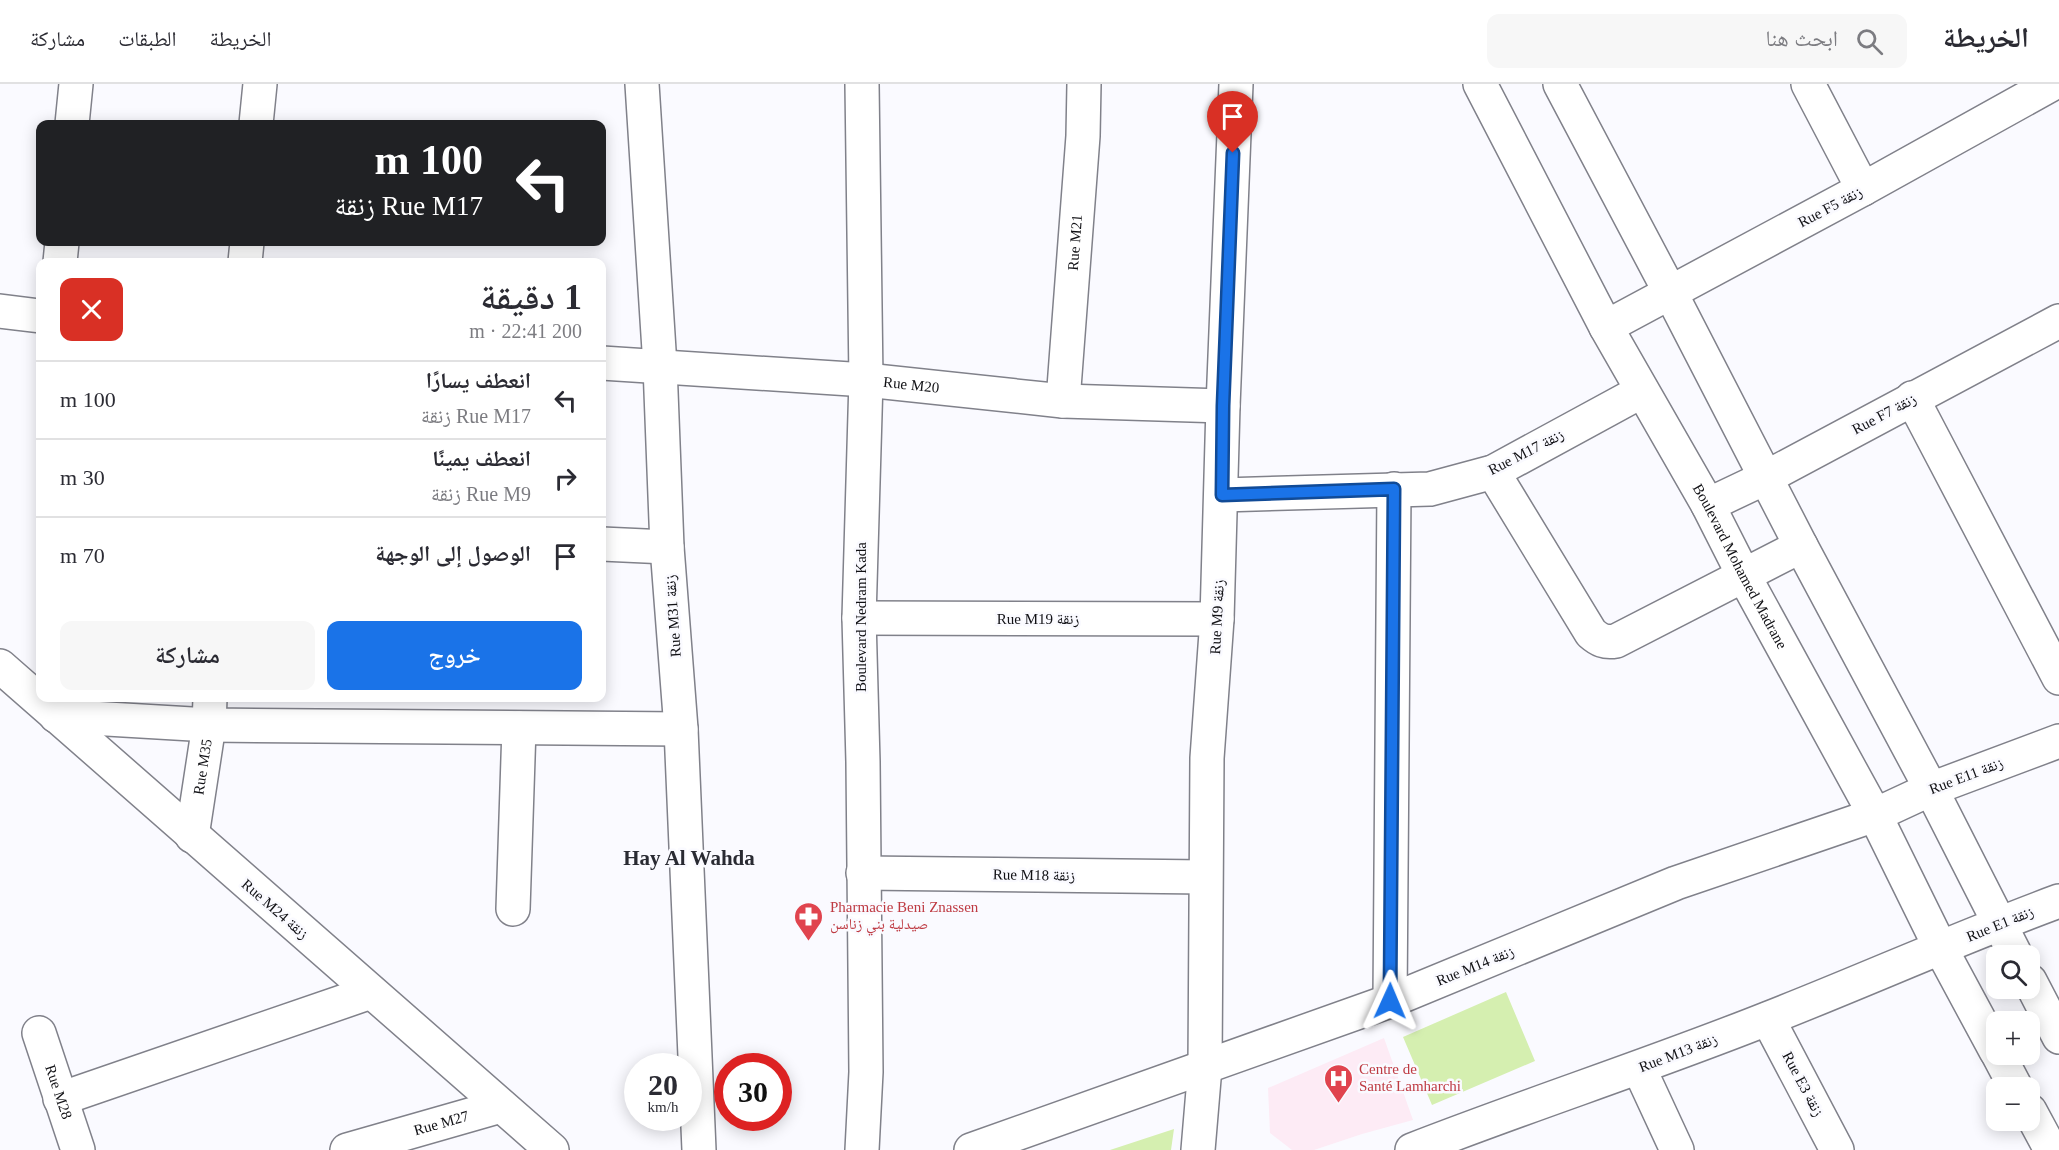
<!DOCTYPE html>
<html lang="ar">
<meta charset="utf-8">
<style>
:root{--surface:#fff;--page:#f7f7f7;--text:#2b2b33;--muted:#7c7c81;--line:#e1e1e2;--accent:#1a73e8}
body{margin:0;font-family:"Times New Roman","Noto Naskh Arabic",serif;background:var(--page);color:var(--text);direction:rtl;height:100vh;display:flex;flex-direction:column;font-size:22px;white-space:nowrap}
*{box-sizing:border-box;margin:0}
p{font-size:20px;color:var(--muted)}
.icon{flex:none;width:33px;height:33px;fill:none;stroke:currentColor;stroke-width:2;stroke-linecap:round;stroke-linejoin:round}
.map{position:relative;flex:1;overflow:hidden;direction:ltr}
.details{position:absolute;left:36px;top:174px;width:570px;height:444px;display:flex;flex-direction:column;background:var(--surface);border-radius:12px;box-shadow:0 3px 15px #0003;direction:rtl}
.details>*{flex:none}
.hud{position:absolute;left:36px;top:36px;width:570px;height:126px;border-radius:12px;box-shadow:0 3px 15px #0003;direction:rtl;background:#202124;color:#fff;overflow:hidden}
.fabs{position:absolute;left:1986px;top:861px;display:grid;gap:12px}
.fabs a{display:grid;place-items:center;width:54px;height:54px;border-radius:12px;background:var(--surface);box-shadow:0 3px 15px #0003;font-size:30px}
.speed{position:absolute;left:624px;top:969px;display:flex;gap:12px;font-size:30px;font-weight:700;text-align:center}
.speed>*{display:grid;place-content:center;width:78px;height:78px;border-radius:50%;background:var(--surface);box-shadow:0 3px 15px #0003;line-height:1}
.speed small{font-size:15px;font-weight:400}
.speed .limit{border:9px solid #d22;background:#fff;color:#111}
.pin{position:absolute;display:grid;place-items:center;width:51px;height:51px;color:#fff;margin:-62px -26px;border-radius:50% 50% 50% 0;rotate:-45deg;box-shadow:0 0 6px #0007}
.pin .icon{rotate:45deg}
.me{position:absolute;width:66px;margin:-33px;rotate:1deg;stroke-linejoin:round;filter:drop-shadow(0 0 4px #0008)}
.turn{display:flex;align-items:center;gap:21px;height:126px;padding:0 24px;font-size:27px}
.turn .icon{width:78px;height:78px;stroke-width:2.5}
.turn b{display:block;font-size:42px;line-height:51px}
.round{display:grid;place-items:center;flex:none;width:63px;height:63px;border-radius:12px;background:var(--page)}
.overview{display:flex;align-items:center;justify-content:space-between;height:102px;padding:0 24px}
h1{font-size:36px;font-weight:600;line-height:45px}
.button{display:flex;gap:12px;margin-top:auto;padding:12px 24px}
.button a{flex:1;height:69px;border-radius:12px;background:var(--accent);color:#fff;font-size:24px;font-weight:600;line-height:69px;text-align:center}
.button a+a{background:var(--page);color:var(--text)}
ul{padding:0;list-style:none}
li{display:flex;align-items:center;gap:18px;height:78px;padding:0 24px;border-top:2px solid var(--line)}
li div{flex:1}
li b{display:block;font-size:22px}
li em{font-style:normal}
header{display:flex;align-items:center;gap:36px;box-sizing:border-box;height:84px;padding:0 30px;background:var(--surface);border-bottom:2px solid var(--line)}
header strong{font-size:28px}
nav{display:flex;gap:33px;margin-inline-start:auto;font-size:21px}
.search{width:420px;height:54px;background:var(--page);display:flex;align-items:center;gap:15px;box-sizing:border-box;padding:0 21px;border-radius:12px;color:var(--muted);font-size:22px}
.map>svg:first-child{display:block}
</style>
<header>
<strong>الخريطة</strong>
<div class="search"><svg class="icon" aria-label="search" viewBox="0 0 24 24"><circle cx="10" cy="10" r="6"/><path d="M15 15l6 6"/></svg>ابحث هنا</div>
<nav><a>الخريطة</a><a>الطبقات</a><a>مشاركة</a></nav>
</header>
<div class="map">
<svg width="2059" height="1066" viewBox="0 0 2059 1066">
<rect width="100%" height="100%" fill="#fafaff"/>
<path fill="#fdebf5" d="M1384,954L1413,1036L1362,1050L1314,1066H1292L1270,1049L1268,1004Z"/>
<path fill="#d5efb0" d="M1506,908L1535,977L1432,1021L1403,953Z
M1174,1045L1171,1066H1110Z"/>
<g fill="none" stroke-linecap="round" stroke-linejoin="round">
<defs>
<g id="minor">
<path d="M642,0L660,282L667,463L681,645L699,1066"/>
<path d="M862,0L866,296L859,534L863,678L866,988L862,1066"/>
<path id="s1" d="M1480,0L1606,243L1708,421L1744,492L1875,731L1941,865L1996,967"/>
<path d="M1560,0L1670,208L1801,462L1931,705L2016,872"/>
<path d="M1808,0L1863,105"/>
<path d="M72,40L76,0"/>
<path d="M256,40L260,0"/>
<path d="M60,178L62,158"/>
<path d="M245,178L247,158"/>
<path d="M0,227L40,232"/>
<path d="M1606,243L1863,105L2052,0"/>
<path id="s2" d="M602,279L866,296L1063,317L1223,322"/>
<path d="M1912,314L2059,594"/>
<path id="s3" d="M1063,317L1083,52L1084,0"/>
<path d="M1493,388L1591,549C1599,556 1605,559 1616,557L1801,462"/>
<path d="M1222,411L1430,405L1493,388L1642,307"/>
<path d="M1708,421L1767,393L2059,237"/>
<path d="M602,460L667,463"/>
<path d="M859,534L1217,535"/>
<path d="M0,582L552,1066"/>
<path d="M56,632L209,641L681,645"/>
<path id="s4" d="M192,752L209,641L210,614"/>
<path d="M863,789L1205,793"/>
<path d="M513,825L519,644"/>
<path d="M2030,897L2059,953"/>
<path d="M1390,917L1394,405"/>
<path d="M1768,935L1837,1066"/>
<path id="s5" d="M39,949L78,1066"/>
<path d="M1998,970L2016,1004"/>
<path d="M1639,984L1677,1066"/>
<path d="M60,1015L371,908"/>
<path d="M2030,1027L2051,1066"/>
<path id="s6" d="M347,1066L501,1022"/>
<path d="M971,1066L1390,917L1676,799L1875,731L1931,705L2059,657"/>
<path d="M1198,1066L1205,983L1207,674L1217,535L1223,322L1236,0"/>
<path d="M1412,1066C1530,1020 1651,981 1769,934C1866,896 1961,853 2059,817"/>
</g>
</defs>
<use href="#minor" stroke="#80818a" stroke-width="36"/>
<use href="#minor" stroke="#fff" stroke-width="33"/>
</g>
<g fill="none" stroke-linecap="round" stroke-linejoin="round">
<defs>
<path id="route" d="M1233,69L1223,322L1222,411L1394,405L1390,917"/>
</defs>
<use href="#route" stroke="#114b97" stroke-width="15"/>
<use href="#route" stroke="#1a73e8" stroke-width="10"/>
</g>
<defs>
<symbol id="pharmacy-pin" viewBox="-11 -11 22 30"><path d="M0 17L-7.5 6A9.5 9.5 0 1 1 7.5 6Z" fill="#e0444e" stroke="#fafaff"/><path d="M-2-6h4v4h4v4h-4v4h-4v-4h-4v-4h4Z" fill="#fff"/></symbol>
<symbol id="hospital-pin" viewBox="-11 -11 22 30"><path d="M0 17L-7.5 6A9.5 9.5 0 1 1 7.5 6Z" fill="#e0444e" stroke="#fafaff"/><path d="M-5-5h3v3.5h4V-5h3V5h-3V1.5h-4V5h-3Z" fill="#fff"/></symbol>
</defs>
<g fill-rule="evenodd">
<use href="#pharmacy-pin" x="792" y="816" width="33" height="45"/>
<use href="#hospital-pin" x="1322" y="978" width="33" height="45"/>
</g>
<g text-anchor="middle" stroke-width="5" stroke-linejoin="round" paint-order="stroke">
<g font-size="15" fill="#111115" stroke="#fafaff">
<text transform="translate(1830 123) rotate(-28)" y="5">Rue F5 زنقة</text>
<text dy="5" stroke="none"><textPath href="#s3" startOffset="159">Rue M21</textPath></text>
<text dy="5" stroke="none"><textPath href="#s2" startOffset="310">Rue M20</textPath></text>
<text transform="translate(1884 330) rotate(-28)" y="5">Rue F7 زنقة</text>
<text transform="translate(1526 368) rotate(-27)" y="5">Rue M17 زنقة</text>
<text dy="5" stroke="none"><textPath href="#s1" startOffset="548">Boulevard Mohamed Madrane</textPath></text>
<text transform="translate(673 532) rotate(-94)" y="5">Rue M31 زنقة</text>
<text transform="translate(861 533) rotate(-90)" y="5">Boulevard Nedram Kada</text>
<text transform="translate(1217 533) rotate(-87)" y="5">Rue M9 زنقة</text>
<text x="1038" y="540">Rue M19 زنقة</text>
<text dy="5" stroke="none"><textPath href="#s4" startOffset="70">Rue M35</textPath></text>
<text transform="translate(1966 692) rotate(-21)" y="5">Rue E11 زنقة</text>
<text transform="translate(1034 791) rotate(1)" y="5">Rue M18 زنقة</text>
<text transform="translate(275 825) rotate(41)" y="5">Rue M24 زنقة</text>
<text transform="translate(2000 840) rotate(-22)" y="5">Rue E1 زنقة</text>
<text transform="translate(1475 882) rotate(-22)" y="5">Rue M14 زنقة</text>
<text transform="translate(1678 969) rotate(-21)" y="5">Rue M13 زنقة</text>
<text transform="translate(1803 1000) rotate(62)" y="5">Rue E3 زنقة</text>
<text dy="5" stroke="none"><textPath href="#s5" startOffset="62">Rue M28</textPath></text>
<text dy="5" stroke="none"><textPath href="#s6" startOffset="98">Rue M27</textPath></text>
</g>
<g font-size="15" fill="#be3a42" stroke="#fafaff" text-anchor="start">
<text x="830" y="828">Pharmacie Beni Znassen<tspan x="830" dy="17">صيدلية بني زناسن</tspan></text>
<text x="1359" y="990">Centre de<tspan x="1359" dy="17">Santé Lamharchi</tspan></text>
</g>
<g font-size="21" font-weight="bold" fill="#292a32" stroke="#fafaff">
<text x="689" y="781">Hay Al Wahda</text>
</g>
</g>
</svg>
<div class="fabs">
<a><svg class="icon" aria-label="search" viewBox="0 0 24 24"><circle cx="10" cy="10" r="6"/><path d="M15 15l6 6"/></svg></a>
<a>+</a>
<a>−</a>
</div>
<div class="speed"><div>20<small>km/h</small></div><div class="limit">30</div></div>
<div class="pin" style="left:1233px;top:69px;background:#d93025"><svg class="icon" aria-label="arrive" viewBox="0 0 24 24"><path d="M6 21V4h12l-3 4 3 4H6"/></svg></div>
<svg class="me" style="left:1390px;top:917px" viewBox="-20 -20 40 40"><path d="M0-17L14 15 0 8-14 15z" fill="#1a73e8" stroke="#fff" stroke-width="4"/></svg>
<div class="hud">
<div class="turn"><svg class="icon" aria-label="left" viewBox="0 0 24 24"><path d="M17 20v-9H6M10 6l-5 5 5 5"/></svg><div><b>100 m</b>Rue M17 زنقة</div></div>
</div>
<section class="details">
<div class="overview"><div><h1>1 دقيقة</h1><p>200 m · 22:41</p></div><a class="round" style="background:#d93025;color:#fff"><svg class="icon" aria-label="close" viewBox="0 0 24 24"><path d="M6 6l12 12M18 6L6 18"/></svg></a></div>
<ul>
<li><svg class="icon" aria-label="left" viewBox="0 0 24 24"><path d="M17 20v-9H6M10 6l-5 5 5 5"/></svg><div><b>انعطف يسارًا</b><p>Rue M17 زنقة</p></div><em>100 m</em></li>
<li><svg class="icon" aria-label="right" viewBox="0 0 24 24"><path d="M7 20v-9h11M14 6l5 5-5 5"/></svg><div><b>انعطف يمينًا</b><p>Rue M9 زنقة</p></div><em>30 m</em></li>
<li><svg class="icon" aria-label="arrive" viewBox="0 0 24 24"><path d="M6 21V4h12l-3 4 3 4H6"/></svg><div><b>الوصول إلى الوجهة</b></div><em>70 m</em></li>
</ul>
<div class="button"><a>خروج</a><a>مشاركة</a></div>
</section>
</div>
